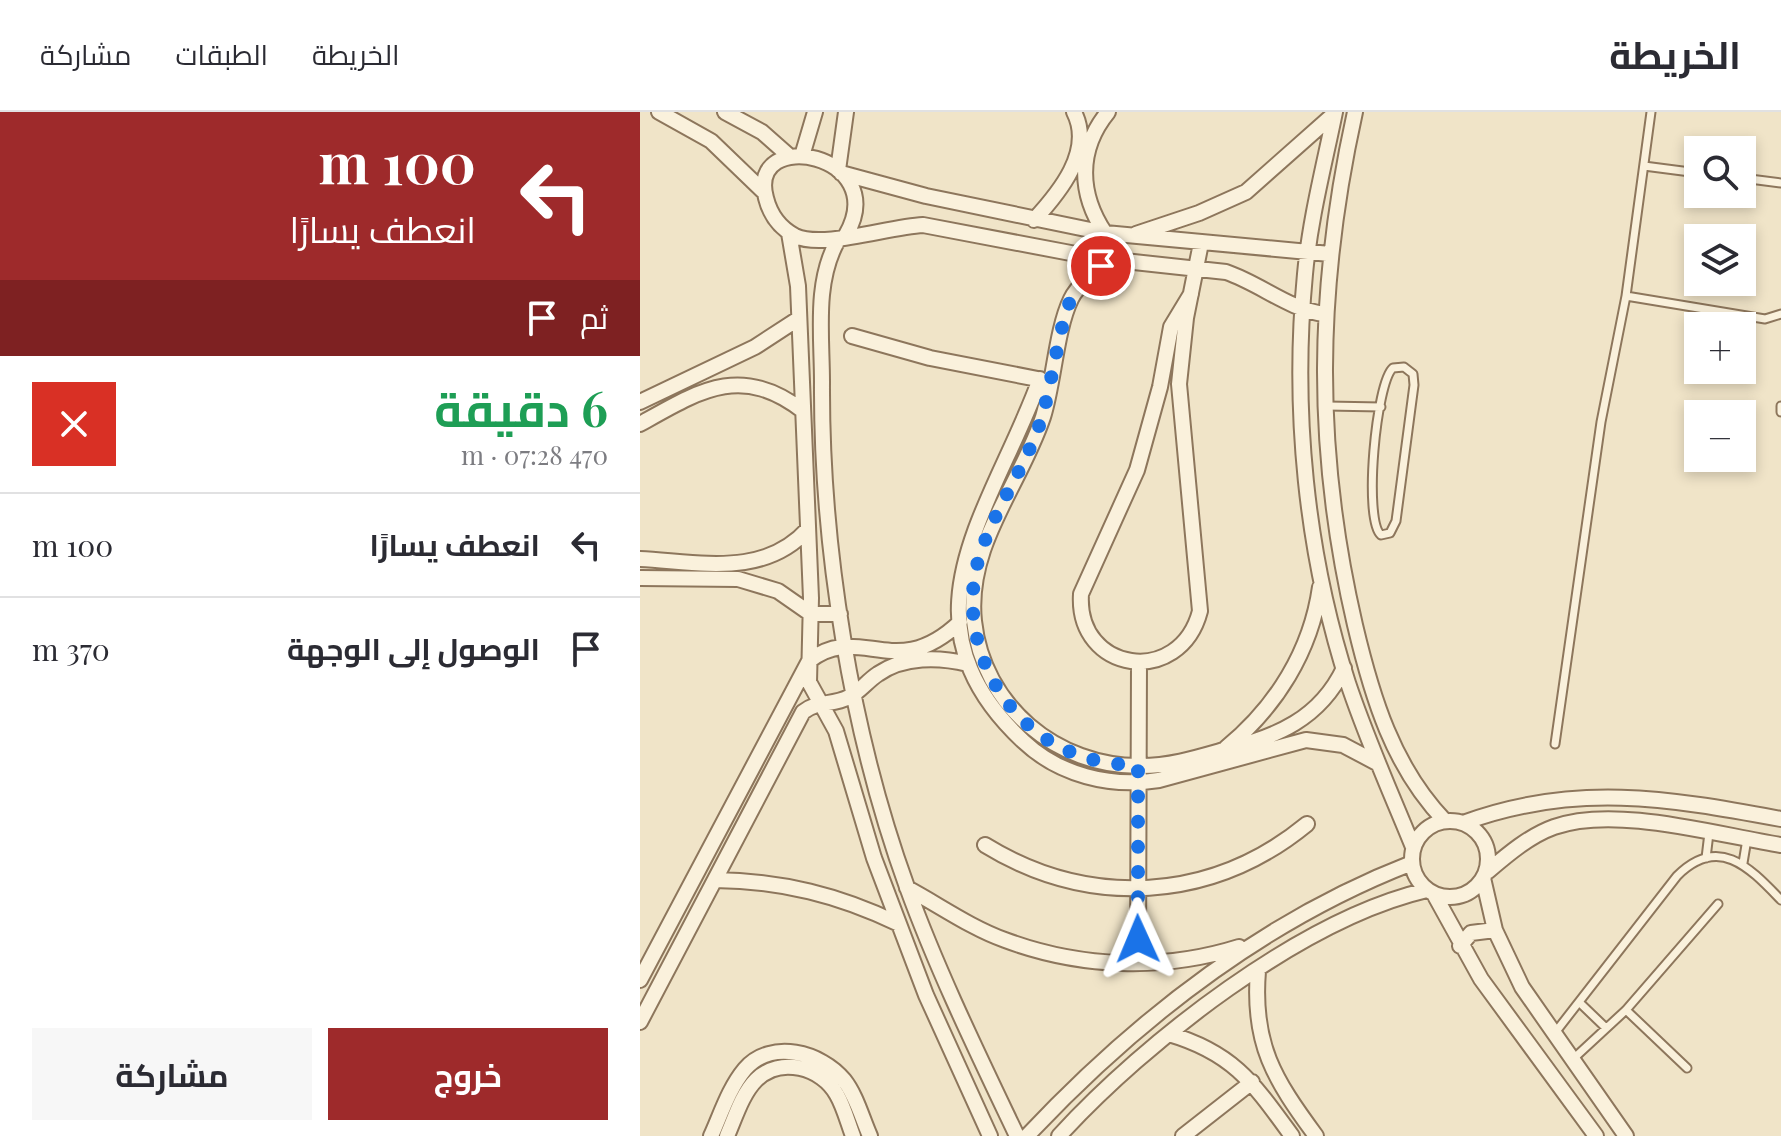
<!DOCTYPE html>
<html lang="ar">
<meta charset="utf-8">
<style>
:root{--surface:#fff;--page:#f7f7f7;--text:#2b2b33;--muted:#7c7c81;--line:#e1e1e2;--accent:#9e2a2b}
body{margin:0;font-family:"Playfair Display",Cairo,serif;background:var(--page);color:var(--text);direction:rtl;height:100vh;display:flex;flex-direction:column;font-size:30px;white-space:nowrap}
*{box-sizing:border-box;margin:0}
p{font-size:26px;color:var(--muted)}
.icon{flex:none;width:44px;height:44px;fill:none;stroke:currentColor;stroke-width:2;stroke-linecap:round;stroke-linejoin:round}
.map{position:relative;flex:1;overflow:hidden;direction:ltr}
.side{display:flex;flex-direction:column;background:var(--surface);width:640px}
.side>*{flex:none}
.guide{background:#9e2a2b;color:#fff;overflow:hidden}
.buttons{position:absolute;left:1044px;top:24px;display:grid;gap:16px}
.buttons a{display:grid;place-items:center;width:72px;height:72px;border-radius:0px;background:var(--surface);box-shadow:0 4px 12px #0003;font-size:40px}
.pin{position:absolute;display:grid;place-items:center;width:68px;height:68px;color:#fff;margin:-34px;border:4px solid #fff;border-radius:50%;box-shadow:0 2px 8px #0007}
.me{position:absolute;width:88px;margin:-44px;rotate:359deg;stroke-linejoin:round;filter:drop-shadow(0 0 6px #0008)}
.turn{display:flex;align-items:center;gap:28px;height:168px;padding:0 32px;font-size:36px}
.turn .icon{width:104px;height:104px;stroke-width:2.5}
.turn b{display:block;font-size:56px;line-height:68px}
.then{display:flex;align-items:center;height:76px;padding:0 32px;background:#0003;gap:16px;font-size:30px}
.round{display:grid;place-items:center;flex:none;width:84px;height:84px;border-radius:0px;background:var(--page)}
.head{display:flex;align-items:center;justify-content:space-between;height:136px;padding:0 32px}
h1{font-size:48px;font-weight:700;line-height:60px;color:#1e9e55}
.cta{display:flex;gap:16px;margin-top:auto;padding:16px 32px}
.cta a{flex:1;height:92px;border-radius:0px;background:var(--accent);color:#fff;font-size:32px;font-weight:700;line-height:92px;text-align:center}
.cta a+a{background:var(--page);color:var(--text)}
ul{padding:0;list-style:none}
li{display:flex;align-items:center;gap:24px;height:104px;padding:0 32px;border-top:2px solid var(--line)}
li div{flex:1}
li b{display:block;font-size:30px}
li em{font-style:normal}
header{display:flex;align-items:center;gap:48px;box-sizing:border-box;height:112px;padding:0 40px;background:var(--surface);border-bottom:2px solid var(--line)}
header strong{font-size:38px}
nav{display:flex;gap:44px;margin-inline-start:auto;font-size:28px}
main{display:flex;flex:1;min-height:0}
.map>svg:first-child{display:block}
</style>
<header>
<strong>الخريطة</strong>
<nav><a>الخريطة</a><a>الطبقات</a><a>مشاركة</a></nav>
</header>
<main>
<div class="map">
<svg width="1141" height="1024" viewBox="0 0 1141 1024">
<rect width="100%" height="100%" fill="#f0e4c8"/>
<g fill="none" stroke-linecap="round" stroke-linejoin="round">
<defs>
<path id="lane" d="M1004,54L1058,61
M1102,66L1141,71
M986,184L1125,207L1141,202
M764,255L773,262L774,273L756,409L750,421L741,423C723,408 736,270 753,256Z
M687,294L741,295
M1141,294V300
M915,632L961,310L986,184L1011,0
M1066,746L1069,721
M1103,751L1107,727
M940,891L966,916
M986,898L1047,956
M914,922L1037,764C1079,722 1110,756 1141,788
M932,948L986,898L1078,792"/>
<path id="street" d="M19,0L71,29L125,81
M85,0L122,20L148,43
M695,0C684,54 670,107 665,162C652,298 666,441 708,571C727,628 751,681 773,735
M715,0C676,176 674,337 715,513C732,585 753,655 805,709
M162,44L175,0
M198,58L206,0
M201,61L286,84L465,121L690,142
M394,108C419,81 454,39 434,0
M149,121L158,174L171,486L169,570L196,619L234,746L286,883L350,1024
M465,121C439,82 437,38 468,0
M496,122L559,101L606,80L694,2
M206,123C253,41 106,14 126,86C130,102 140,116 155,124C183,137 247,115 283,113L457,146L586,160C621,172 648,197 684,202
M198,128C174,170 182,223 182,270C181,434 211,621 267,775C298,860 338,942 377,1024
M465,146C456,162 439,170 431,187C416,218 414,270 403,305C380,374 326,433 334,509C343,594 417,655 501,654C530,654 556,646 584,638C636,625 680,607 704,556
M551,182L531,215L520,275L497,358L441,482C436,561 540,576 560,499L539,272L546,206L561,131
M212,224L290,246L408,269
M400,267C353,397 253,507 383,629C419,663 470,676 519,668L666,628L703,633L737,651
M0,290L115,235L158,207
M0,312C59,279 101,251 163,299
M0,447C60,450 124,466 168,417
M0,466L98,467L138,479L171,502H200
M586,636C636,595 671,539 680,475
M772 747a38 38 0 1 1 76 0a38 38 0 1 1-76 0Z
M823,711C934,670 1028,686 1141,707
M345,733C449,797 572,790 667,712
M847,760C867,743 889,724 914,715C975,693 1077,723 1141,733
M843,766L855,818L882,875L986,1024
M75,768C142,769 199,783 259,812
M267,776C299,793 331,816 365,828C440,856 523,859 599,835
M794,782L841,867L956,1024
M820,834L831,821L855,818
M498,851L499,550
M618,859C612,932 634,967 676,1024
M0,868L169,549C220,509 255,572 320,510
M0,910L163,600C178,588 192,594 209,585C220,580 227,569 238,562C264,544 299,545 328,552
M529,922C594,941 614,972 652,1024
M71,1024C81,1002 89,976 105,957C131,927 181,940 204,968C216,983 222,1006 230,1024
M87,1024C95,1006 102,982 116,968C140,944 182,955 197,983C204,995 208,1011 213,1024
M387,1024C496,908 622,809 772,751
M419,1024C506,929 662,807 787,778
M543,1024L612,970"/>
</defs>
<use href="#lane" stroke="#8d765c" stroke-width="11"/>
<use href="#street" stroke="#8d765c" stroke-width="18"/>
<use href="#lane" stroke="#faf1dc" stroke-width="7"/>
<use href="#street" stroke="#faf1dc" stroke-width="14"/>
</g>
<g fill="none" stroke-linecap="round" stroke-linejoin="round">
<path stroke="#1a73e8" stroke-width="14" stroke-dasharray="0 25.2" d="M461,154C454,161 444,166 438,174C420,197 412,279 399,314C383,359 353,400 339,446C316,523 358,611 433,641C454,650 476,652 498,654V827"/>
</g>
</svg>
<div class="buttons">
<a><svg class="icon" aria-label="search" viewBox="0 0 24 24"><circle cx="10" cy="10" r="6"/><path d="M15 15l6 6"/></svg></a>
<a><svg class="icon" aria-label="layers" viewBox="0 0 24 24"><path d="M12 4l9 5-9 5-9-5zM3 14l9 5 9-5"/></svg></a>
<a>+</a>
<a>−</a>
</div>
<div class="pin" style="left:461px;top:154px;background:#d93025"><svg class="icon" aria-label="arrive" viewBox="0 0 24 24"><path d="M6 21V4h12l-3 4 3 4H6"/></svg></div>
<svg class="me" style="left:498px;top:827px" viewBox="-20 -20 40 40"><path d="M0-17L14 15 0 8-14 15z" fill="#1a73e8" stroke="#fff" stroke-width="4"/></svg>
</div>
<section class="side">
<div class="guide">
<div class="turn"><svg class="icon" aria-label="left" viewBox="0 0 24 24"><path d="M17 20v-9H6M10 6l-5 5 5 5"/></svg><div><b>100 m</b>انعطف يسارًا</div></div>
<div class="then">ثم<svg class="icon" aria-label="arrive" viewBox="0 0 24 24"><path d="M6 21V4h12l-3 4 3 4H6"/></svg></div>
</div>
<div class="head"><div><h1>6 دقيقة</h1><p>470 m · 07:28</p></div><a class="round" style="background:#d93025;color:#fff"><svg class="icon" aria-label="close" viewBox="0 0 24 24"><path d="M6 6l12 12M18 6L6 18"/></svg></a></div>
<ul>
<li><svg class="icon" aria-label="left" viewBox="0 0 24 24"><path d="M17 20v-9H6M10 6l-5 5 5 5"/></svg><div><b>انعطف يسارًا</b></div><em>100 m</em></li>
<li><svg class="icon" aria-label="arrive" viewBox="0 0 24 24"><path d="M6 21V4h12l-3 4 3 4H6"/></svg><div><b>الوصول إلى الوجهة</b></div><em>370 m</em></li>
</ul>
<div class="cta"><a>خروج</a><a>مشاركة</a></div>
</section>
</main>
